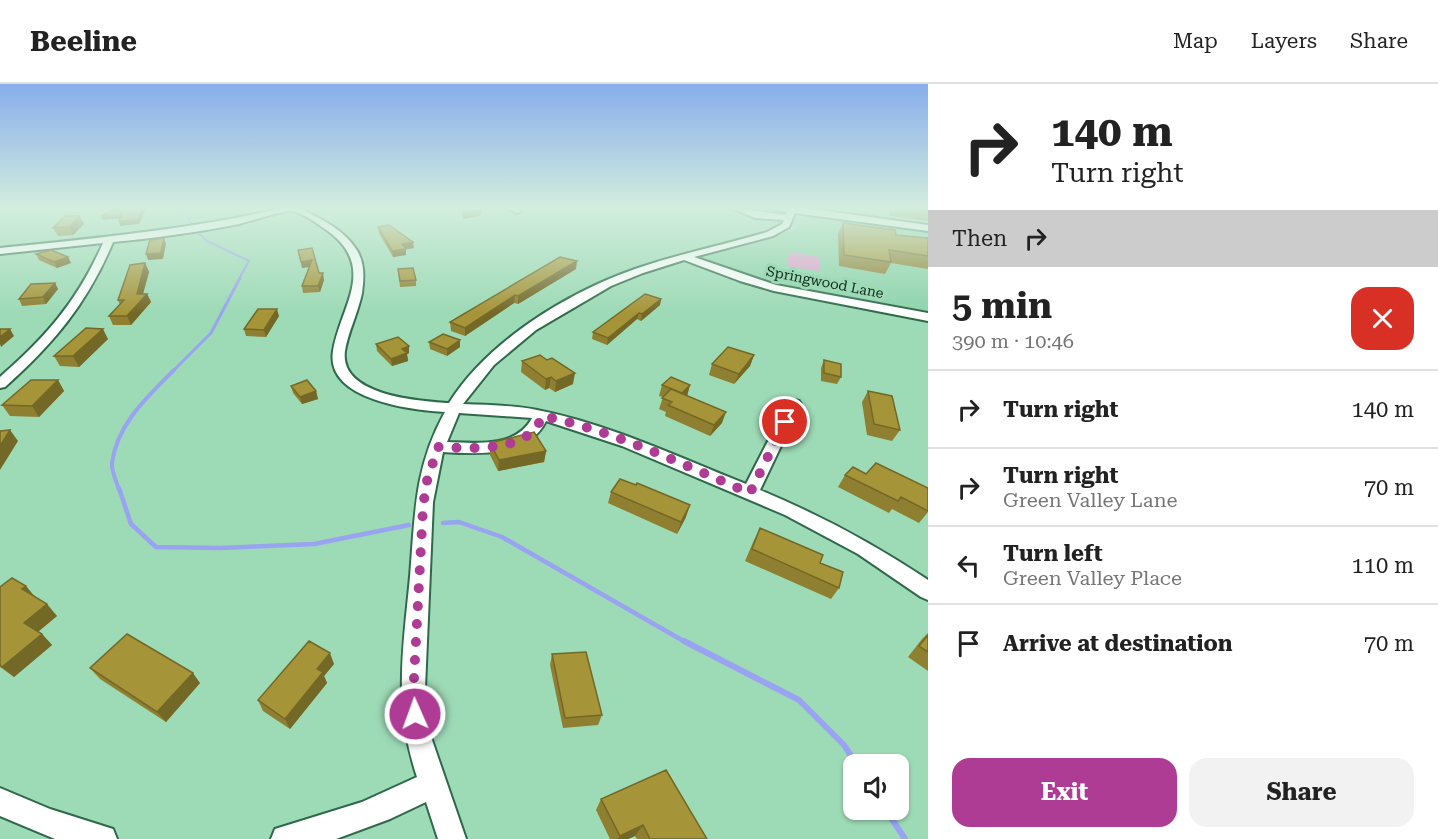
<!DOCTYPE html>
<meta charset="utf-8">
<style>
:root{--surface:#fff;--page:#f2f2f2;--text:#222;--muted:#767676;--line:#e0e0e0;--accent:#ae3b94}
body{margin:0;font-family:"Roboto Serif",serif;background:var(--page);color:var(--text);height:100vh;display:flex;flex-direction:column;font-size:22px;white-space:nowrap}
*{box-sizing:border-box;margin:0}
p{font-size:20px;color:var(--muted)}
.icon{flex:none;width:33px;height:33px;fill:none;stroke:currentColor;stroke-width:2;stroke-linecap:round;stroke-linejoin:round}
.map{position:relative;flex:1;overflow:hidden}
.details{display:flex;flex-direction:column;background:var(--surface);width:510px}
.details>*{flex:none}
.hud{background:#fff;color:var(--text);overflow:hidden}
.fabs{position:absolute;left:843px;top:670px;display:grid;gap:12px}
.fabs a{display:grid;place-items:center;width:66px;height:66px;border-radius:12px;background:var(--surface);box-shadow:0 2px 4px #0004;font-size:30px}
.pin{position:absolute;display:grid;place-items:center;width:51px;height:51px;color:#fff;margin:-26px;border:3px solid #fff;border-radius:50%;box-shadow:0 2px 6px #0007}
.me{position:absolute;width:66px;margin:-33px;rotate:358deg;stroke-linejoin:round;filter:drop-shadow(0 0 4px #0008)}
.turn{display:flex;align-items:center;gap:21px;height:126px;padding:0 24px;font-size:27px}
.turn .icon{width:78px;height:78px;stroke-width:2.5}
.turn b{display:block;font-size:42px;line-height:51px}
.then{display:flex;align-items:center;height:57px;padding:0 24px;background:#0003;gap:12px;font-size:22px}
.round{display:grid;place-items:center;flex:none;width:63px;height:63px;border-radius:18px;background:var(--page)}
.head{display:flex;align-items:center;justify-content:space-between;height:102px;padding:0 24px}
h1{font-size:36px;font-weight:700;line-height:45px}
.cta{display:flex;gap:12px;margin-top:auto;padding:12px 24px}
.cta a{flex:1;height:69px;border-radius:18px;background:var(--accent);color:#fff;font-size:24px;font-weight:700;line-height:69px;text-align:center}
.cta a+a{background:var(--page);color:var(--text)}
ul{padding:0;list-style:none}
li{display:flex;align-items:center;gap:18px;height:78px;padding:0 24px;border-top:2px solid var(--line)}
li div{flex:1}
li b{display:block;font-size:22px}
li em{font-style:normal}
header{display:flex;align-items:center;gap:36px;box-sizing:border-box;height:84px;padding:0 30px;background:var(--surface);border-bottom:2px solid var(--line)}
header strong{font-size:28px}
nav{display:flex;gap:33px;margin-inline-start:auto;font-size:21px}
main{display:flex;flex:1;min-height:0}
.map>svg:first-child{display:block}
</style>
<header>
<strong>Beeline</strong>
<nav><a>Map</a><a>Layers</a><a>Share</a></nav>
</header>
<main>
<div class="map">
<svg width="928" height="755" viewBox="0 0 928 755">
<rect width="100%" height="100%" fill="#9ddab6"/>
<path fill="#8dd3aa" d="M802,131L928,148V227L776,200L744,191L698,174L794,146L800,140Z"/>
<path fill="#e49dcf" d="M789,168L819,173V187L787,182Z"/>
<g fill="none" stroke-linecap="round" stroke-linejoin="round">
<path stroke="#99a3f1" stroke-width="2" d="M178,123L175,126L185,130L193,142
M196,147L207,157L249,177L239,195"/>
<path stroke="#99a3f1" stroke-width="3" d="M173,287L211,249L240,194"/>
<path stroke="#99a3f1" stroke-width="4" d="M119,406C117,398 111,387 112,379C117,340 148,312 174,286"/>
<path stroke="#99a3f1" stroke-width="4.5" d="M119,404L131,440L156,463L220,464L314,460L409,441
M443,439L459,438L502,453L687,559"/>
<path stroke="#99a3f1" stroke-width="6" d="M684,557L799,616L844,661L857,681
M886,726L905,755"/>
<defs>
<path id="minor" d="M288,123H303L301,125C321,135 343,145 356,165C365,178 364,194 362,209C358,229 348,248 345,267C339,312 420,317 449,319C488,257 567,209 635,185C678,170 723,161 767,148L782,140L784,136L755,134L729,123L786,131L787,128L767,123H797L928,141V147L795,129L789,143L773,152L694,173L776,201L928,229V237L774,207L740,197L684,176L643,189L611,202L536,246L494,281L463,320C488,321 513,321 537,326C609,340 678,373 746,400L787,320L794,316L799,317L801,320L760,406C820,431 874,460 928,496V516L921,513L858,470L785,431L622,362L546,337C528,374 478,370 443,368L433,418L425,604L432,656L466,755H438L426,718L390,735L336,755H271L275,745L362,718L417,693C393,621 403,565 410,493C415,431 414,384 445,328C412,326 325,316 333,267C340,223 378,184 328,147C319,141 304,129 292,127C284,126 250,137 239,140C198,148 155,154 113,158C87,220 54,259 5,303L0,304V293C47,252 78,216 103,159L0,170V164C97,154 193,145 288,123ZM459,329L532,334C517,364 475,359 447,358Z
M504,123H515L521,127L517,129Z
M0,704L50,725L113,745L117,755H55L0,732Z"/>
</defs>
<use href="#minor" stroke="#2e694a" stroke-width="4"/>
<use href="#minor" fill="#fff" fill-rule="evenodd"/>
</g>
<path fill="#8f7f30" d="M749,123H772L771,126Z
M814,123H836L835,126Z
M888,123H928V137L890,132Z
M80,132L84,140L73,151L58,152L53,144Z
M843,139L896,151L928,154V185L891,179L885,190L839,182L838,150Z
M378,143L414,164L406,165V171L393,173L379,149Z
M298,166L324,196L320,208L303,209L302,202L309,183L302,184Z
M36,170L68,173L71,179L57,184L39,176Z
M145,179L149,188L143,210H147L151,218L131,241H113L109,232L120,221L118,216Z
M398,185L416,196V202L400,203Z
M576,185L518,220L514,219L465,252L451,247L450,238Z
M55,199L58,205L46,220L22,222L19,215Z
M661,215L660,221L641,237L637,235L607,261L592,255L593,248Z
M279,232L266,253L246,252L244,245Z
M108,255L79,283L60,282L54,272Z
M429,258L460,263L447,272L430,265Z
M376,260L409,262V269L407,270L408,277L392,282L377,267Z
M754,271L750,282L734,300L709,291L712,280Z
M824,276L841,293L837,300L821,297V284Z
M522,277L573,300L555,308L549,304L545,306L521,288Z
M58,296L64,307L39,333L10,332L2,321Z
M662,301H690L687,312L722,339L710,352L665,332L666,328L659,325L663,313L659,312Z
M291,302L316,307L318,315L302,320L293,309Z
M868,307L900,346L892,357L867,351L862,318Z
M490,359L546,367L544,378L498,387L490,371Z
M866,390L928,404V428L919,439L892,425L889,429L838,403L845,391Z
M611,408L686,433L677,450L608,419Z
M760,444L820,479L839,504L831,515L745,477L754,456Z
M0,503L35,513L57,532L38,548L42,550L52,561L14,593L0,583Z
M928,549V587L908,573L922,555Z
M552,570L602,631L598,641L563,644L550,581Z
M334,580L324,592L327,599L290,645L263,627L258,616Z
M90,584L200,599L166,638L100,595Z
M601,715L707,755H637L635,752L628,755H610L596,726Z"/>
<path fill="#746827" d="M143,123H147L139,140L120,142L119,137Z
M482,123H483L480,132L463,135V129Z
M122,130L124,134L103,136L101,132Z
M80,132L84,140L73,151L69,143Z
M164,154L166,160L163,175L148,176L146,170Z
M413,158L414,164L406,165V171L393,173L392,167L402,160Z
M68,173L71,179L57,184L54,178Z
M312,176L313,182L302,184L301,178Z
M577,177L576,185L518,220V212Z
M145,179L149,188L141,217L147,210L151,218L131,241L127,232L137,210Z
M323,189L324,196L320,208L318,202Z
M55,199L58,205L46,220L43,213Z
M515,211L514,219L465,252V244Z
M661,215L660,221L641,237L642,230Z
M277,225L279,232L266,253L264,246Z
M639,229L637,235L607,261L608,254Z
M10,245L14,252L1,263L0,260V253Z
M103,245L108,255L79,283L73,272Z
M460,256V263L447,272V265Z
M409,262V269L407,270L408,277L392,282L391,275L402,265Z
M754,271L750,282L734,300L739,290Z
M575,289L573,300L555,308L556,297Z
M551,293L549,304L545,306L546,295Z
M58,296L64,307L39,333L32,322Z
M690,301L687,312L679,320L682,309Z
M316,307L318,315L302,320L300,313Z
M726,328L722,339L710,352L714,341Z
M10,346L18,357L0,386V362Z
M546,367L544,378L498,387L499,376Z
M690,421L686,433L677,450L681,438Z
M26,502L36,514L22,505Z
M47,520L57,532L35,550L24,539Z
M42,550L52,561L14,593L2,583Z
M330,569L334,580L324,592L327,599L290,645L285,635L317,585Z
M193,589L200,599L166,638L157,628Z
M643,741L635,752L628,755H618L620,752Z"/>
<path fill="#a69438" stroke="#746827" stroke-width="1.5" d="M118,123H143L137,136L119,137L122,130L101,132Z
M466,123H482L480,126L463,129Z
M908,123H928V126Z
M65,132H80L69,143L53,144Z
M843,139L895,146L896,151L928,154V172L889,166L891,178L844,171Z
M389,141L413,158L402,160L406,165L392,167L378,143Z
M164,154L161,169L146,170L150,156Z
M312,164L319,189H323L318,202H302L312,176L301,178L298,166Z
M51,166L68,173L54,178L36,170Z
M560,173L577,177L518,212L515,211L465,244L450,238Z
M145,179L137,210H147L127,232H109L124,216H118L130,181Z
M413,184L416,196L400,197L398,185Z
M55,199L43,213L19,215L31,200Z
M645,210L661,215L642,230L639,229L608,254L593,248Z
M258,225H277L264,246L244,245Z
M86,244L103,245L73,272H54Z
M0,245H10L0,253Z
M443,250L460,256L447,265L429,258Z
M398,253L409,262L402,265L407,269L391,275L376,260Z
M728,263L754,271L739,290L712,280Z
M540,271L547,276L552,274L575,289L556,297L551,293L546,295L522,277Z
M824,276L841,280V293L824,289Z
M671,293L690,301L682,309L662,301Z
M31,296H58L32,322L2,321Z
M307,296L316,307L300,313L291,302Z
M671,305L726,328L714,341L668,321L672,318L662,314Z
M868,307L892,312L900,346L874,340Z
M10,346L0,362V347Z
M534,348L546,367L499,376L490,359Z
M876,379L928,404V427L901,413L898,417L845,391L853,383L866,390Z
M620,395L636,401L637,399L690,421L681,438L611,408Z
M760,444L823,471L820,479L843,488L839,504L752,465Z
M12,494L26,502L22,505L47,520L24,539L42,550L2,583L0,581V503Z
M127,550L193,589L157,628L90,584Z
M928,551V568L919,562Z
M309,557L330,569L317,585L323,588L285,635L258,616Z
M586,568L602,631L565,634L552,570Z
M666,686L707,755H650L643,741L620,752L601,715Z"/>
<linearGradient id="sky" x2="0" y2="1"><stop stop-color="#88adec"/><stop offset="0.54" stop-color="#d3eede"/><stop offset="1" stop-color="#d3eede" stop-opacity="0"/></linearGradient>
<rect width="928" height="229" fill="url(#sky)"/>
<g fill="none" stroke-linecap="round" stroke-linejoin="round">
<path stroke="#ae3b94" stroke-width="10" stroke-dasharray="0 18" d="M415,630L414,594L423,424L426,400L438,363C470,364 530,370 542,332C613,346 683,381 750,409L785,338"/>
</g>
<g text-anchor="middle" stroke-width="6" stroke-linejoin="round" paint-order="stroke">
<g font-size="14" fill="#10291b" stroke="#9ddab6">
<text transform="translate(825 198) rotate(11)" y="5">Springwood Lane</text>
</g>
</g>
</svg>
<div class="fabs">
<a><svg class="icon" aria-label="sound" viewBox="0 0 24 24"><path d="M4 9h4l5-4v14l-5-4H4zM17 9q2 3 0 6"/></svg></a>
</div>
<div class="pin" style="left:785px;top:338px;background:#d93025"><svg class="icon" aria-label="arrive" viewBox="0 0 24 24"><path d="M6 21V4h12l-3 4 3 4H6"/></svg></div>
<svg class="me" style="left:415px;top:630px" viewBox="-20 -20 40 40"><circle r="17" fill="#ae3b94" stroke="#fff" stroke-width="3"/><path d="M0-11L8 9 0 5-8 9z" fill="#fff"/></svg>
</div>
<section class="details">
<div class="hud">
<div class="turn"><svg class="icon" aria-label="right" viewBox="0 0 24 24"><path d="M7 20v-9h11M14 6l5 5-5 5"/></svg><div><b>140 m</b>Turn right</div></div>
<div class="then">Then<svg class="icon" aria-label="right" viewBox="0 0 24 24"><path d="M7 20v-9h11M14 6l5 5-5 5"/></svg></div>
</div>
<div class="head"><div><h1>5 min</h1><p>390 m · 10:46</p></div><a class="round" style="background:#d93025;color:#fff"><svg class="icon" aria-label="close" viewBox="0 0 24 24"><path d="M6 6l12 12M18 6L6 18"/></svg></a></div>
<ul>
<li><svg class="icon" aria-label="right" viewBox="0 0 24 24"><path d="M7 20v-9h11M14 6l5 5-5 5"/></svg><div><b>Turn right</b></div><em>140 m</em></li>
<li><svg class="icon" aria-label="right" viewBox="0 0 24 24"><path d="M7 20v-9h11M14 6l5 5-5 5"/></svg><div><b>Turn right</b><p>Green Valley Lane</p></div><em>70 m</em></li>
<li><svg class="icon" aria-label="left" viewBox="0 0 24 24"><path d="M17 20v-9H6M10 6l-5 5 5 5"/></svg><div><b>Turn left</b><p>Green Valley Place</p></div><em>110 m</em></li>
<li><svg class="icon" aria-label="arrive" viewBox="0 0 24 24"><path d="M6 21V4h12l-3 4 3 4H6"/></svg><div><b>Arrive at destination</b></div><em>70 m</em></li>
</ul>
<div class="cta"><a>Exit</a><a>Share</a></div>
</section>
</main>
